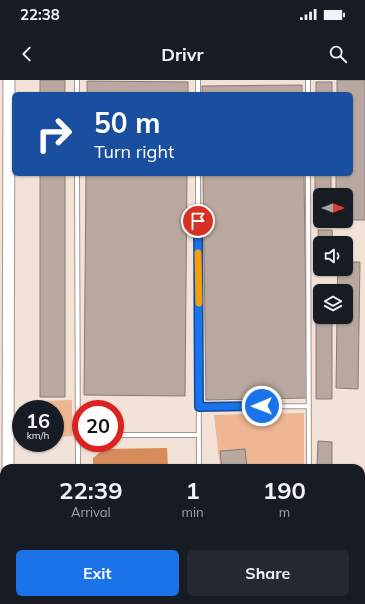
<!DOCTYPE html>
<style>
:root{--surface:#171b24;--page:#242831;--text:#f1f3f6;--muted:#9ea1a6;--accent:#1a73e8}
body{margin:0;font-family:Mulish,sans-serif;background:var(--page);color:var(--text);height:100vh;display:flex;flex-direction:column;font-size:15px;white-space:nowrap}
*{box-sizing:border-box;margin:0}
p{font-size:13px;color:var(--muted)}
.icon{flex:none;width:22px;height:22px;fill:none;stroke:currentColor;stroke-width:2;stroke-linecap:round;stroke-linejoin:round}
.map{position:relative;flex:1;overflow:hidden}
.details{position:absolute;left:0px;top:384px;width:365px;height:140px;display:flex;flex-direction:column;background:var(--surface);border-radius:12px 12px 0 0;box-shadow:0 1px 3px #0004}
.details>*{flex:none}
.top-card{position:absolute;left:12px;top:12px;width:341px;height:84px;border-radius:6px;box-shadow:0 1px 3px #0004;background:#1a4fa0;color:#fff;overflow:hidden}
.needle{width:26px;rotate:90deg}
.buttons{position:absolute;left:313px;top:108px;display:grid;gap:8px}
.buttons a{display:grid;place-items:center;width:40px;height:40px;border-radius:6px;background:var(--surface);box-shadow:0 1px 3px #0004;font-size:20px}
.speed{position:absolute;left:12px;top:320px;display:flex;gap:8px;font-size:20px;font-weight:700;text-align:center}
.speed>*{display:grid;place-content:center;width:52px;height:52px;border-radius:50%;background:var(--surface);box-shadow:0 1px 3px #0004;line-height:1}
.speed small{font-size:10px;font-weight:400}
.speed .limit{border:6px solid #d22;background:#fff;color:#111}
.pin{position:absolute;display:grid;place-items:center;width:34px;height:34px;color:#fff;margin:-17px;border:2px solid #fff;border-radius:50%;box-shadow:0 1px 4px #0007}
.me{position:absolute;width:44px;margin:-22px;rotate:269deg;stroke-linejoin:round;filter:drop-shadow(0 0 3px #0008)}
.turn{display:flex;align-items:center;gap:14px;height:84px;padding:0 16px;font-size:18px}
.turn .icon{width:52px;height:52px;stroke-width:2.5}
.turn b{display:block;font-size:28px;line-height:34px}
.eta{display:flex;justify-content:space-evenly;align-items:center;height:68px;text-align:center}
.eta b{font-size:24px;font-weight:700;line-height:28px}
.action{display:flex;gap:8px;margin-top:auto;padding:8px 16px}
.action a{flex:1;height:46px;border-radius:6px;background:var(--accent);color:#fff;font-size:16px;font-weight:700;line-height:46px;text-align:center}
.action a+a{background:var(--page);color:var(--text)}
.status{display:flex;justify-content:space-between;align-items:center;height:28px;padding:0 20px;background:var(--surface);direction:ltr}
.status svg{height:11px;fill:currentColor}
header{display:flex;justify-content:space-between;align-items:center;height:52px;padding:0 16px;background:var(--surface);font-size:18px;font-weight:700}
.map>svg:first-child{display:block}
</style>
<div class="status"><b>22:38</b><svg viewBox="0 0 49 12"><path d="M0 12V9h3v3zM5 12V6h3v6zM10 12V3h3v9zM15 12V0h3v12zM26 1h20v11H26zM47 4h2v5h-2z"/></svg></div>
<header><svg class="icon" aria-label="back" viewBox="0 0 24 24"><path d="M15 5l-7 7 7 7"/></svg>Drivr<svg class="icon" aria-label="search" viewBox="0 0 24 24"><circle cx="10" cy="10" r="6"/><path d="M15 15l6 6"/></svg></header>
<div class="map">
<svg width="365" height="524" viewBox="0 0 365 524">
<rect width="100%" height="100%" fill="#f2e2d8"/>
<path fill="#eeb692" d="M72,320V356L55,357V329H37V321Z
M304,333V388H220L214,335Z
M31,520H72V524H31Z"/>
<path fill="#d78b59" d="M167,368L168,388H93V378L104,369Z"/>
<path fill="#b8a89f" stroke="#8a7b72" d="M40,0H65V14H40Z
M337,0H365V140H346V115H336V94H351V14H337Z
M87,1L188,2V14H87Z
M316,2H332V14H316Z
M302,5V14H202V6Z
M40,94H65V317H40Z
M86,94H187L185,316L84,315Z
M203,94H304L307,318L206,320Z
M315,94H331V115H320V139H315Z
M318,150H332L333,163H320V186Z
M346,182H360L358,309L336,308L337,237H346V211H337L338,189H346Z
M316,228H320V237H332V319H316Z
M318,361L332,362V388H317Z
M245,369L247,388H222L220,371Z
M87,520H185V524H87Z
M211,520H227V524H211Z
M238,520H251V524H238Z
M265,520H279V524H265Z"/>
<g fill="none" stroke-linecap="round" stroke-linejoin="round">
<defs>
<path id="lane" d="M77,0V14
M198,0V14
M308,0V14
M77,94L78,388
M198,94L199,388
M308,94L309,388
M199,327L309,326
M115,355H199
M0,403H4
M78,520V524
M199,520V524
M306,524L309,520"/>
<path id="secondary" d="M8,388L9,0
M8,524V520"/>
</defs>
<use href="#lane" stroke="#a6978e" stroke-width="6"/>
<use href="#secondary" stroke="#a6978e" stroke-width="13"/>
<use href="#lane" stroke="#fff" stroke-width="4"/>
<use href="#secondary" stroke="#fff" stroke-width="11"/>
</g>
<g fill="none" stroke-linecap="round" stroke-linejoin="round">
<defs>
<path id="route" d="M198,141L199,327L262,326"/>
</defs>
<use href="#route" stroke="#114b97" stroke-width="10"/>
<use href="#route" stroke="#1a73e8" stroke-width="7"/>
<path stroke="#f59e0b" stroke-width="7" d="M198,173L199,223"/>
</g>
</svg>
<div class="buttons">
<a><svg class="needle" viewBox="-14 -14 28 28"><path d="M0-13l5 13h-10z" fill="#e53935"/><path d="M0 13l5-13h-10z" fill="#9ea1a6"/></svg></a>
<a><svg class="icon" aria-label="sound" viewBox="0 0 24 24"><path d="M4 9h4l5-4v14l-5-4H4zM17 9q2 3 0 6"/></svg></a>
<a><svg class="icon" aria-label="layers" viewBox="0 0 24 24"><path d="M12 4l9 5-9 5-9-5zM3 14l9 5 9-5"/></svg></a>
</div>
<div class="speed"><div>16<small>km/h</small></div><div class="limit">20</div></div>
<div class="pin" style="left:198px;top:141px;background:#d93025"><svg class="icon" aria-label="arrive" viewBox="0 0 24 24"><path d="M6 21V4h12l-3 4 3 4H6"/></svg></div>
<svg class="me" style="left:262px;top:326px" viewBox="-20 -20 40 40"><circle r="17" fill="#1a73e8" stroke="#fff" stroke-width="3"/><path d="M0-11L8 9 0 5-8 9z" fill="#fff"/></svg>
<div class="top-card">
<div class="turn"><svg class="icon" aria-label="right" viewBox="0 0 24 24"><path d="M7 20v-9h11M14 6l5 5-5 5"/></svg><div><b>50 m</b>Turn right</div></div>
</div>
<section class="details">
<div class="eta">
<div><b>22:39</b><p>Arrival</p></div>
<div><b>1</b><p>min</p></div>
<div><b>190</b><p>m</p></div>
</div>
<div class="action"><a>Exit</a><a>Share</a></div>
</section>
</div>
